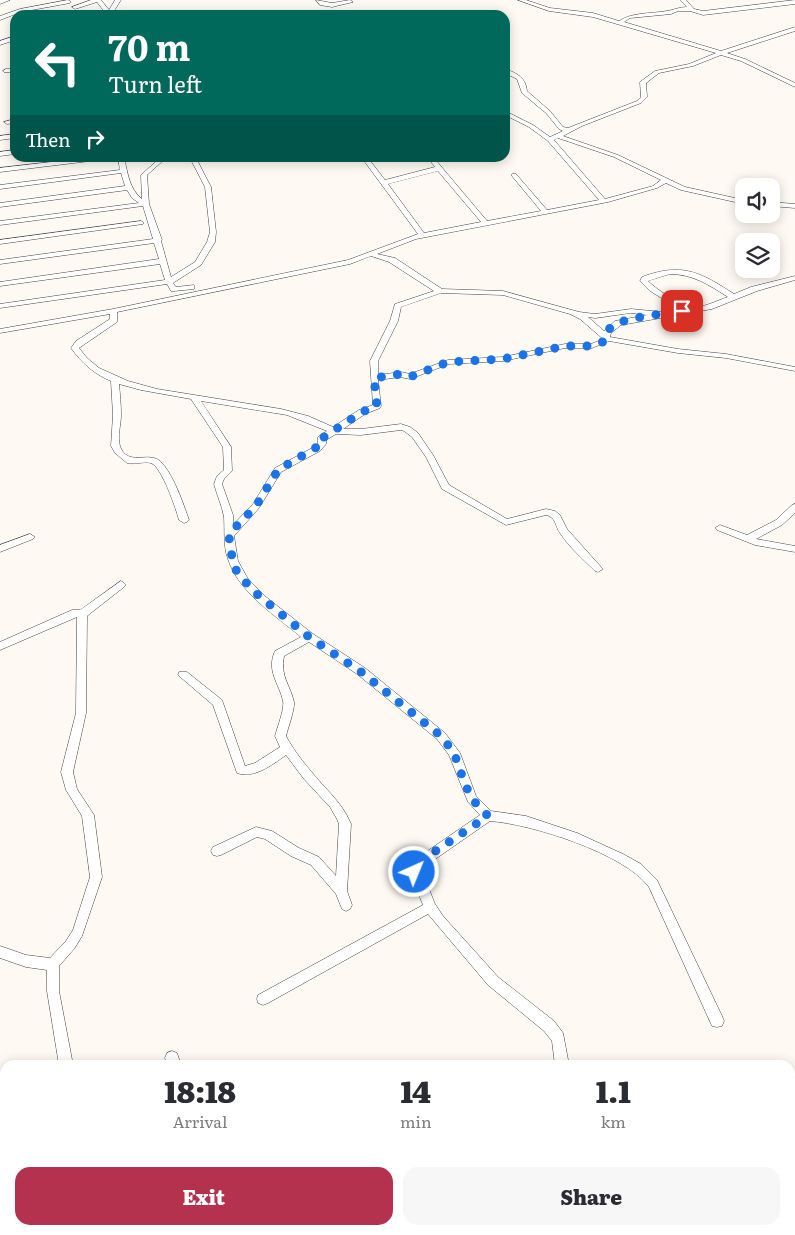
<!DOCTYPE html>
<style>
:root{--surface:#fff;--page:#f7f7f7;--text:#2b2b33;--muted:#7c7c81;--accent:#b5324e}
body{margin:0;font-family:Literata,serif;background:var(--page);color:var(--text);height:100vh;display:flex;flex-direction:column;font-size:19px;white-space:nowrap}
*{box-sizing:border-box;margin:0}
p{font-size:16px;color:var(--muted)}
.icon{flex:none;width:28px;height:28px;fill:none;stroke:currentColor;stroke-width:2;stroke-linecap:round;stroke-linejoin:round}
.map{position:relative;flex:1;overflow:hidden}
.sheet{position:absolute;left:0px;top:1060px;width:795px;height:175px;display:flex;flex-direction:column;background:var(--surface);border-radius:15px 15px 0 0;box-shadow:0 2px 12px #0003}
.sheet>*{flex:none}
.hud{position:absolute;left:10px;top:10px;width:500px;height:152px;border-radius:15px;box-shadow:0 2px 12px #0003;background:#00695c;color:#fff;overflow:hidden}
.tools{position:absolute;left:735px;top:178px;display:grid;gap:10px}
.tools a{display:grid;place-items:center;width:45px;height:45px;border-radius:10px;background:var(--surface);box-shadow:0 2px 12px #0003;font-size:25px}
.pin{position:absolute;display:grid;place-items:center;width:42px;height:42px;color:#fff;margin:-21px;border-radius:10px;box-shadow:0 2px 8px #0006}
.me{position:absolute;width:55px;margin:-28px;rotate:44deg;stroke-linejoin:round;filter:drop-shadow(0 0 4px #0008)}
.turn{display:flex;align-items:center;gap:18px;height:105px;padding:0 15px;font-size:22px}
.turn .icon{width:65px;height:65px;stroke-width:2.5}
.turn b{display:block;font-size:35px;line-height:42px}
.then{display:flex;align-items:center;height:48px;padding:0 15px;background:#0003;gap:10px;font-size:19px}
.eta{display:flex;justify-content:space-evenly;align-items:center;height:85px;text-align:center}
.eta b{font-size:30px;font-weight:800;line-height:35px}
.cta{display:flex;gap:10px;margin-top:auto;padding:10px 15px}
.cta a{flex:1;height:58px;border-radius:15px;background:var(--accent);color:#fff;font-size:20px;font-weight:800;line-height:58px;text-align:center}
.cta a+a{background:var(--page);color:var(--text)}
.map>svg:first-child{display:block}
</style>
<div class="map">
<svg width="795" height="1235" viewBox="0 0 795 1235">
<rect width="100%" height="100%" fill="#fefaf3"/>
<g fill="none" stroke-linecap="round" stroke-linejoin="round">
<defs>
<path id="street" d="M0,0H10L0,4Z
M68,0L70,1V3L21,12L0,20V16L20,9Z
M91,0H101L109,10L115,0H121L112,14L113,15H107L97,2L75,9L72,7Z
M316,0L332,3L350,0L353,2L332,7L320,5Z
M518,0H526L550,8L593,13L619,21C633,12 650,14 667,11C674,10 679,7 687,7L680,0H686L694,9L703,11L795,0V4L703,15L690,11H678L671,14L630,18L624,22L721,51L795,27V31L727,53L745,59L795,83V87L741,61L721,55L693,66L659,73L646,83L647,97L641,103L582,126L563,136L618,155L685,187L744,200V204L681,190L666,183L657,188L608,202L416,239L377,254L395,258L442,289L503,291L579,312L595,314L631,309L662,312L680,309L650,291L640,281L642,277C682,262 700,272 734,294L751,287L795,276V280L757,291L712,309L621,325L611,333L610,337L678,349L726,354L795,367V371L726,358L678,353L609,341L592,348H565L503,361L449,364L410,379L400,377L378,380L381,406L380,408L365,414L343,429H361L401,424L410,427L418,433L433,455L449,485L507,519L546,509L555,511L560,515L567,529L601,567L603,569L598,572L595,571C583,559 569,547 560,533C555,526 556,517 546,515L506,525L442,489L426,457L412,437L404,431L401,430L361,435L336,434L326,440V444L320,451L281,472L259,508L234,536L238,561L248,579L266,597L313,634L365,668L445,733L460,753L476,796L491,811L526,816L577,833L623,854L641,864L657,880L722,1016L724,1021L722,1026L717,1027L712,1026L649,887C624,853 531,824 490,821L421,869L435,904L443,916L498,977L554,1021L563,1033L569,1065H555L552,1041L544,1031L488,985L428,914L268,1003L263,1005L258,1003L257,999L258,995L423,905L408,867L410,863L480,815L468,802L449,755L437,739L357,674L309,642L284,656C280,677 290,684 294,702C295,709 288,728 286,736C295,753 308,768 321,783C333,796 344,807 351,824L347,891L352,905L350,909L346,911L342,909L336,894L311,865L291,856L265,839L257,837L221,855L217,856L213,855L211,851L213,847L256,827L272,831L299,848L319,857L336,876L339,824L337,819L330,807L304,779L286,755C272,765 254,779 237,773L213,705L178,675L179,672H187L222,700L245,766L255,763L280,747L275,736C277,728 285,708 283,701C279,683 266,671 275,651L301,637C275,615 239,593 228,559C223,546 225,531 224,517C222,506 217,495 214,484L217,476L224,470L223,447L191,399L141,390L119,384C120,394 121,405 121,415C121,425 117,436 120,446C127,467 148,451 160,461C173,473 183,503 189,520L187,522L184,523L179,520C176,509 162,467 151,463C144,461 135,465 127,463L115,453L111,446L113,415L111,381C94,374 82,363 71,348L76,341L110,319V314L0,333V329L113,309L348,260L418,234L362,158H368L385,180L435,167L428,158H434L487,221L541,211L512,176V174H516L547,210L599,200L548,141L529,127L505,115V111L533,125L550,137L563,131L559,129L546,113L522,93L517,79L505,73V69C517,73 526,78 527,91L550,111L563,127L568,128L637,101L641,97L640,82L655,71L689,64L716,53L593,17L549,11ZM558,138L614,157L661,180L653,186L605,199L554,140ZM438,171L481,222L424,233L388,184ZM371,256L389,262L434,291L395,304L390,321L370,361L373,405L359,410L333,427L308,416L281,409L157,389L128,381L99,368L87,358L79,348L117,322V312L350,264ZM670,274C693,274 709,285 728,297C716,301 703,308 690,308C683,307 653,287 648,281ZM441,293L503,295L570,314L580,319L602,338L601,340L591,344H565L503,357L448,360L410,374L401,372L378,375V361L398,321L401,307ZM631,313L647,315L615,321L604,331L588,317L595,318ZM201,401L287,415L327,431L318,437V443L314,447L275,468L253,504L233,525V515L222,484L224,479L232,471L231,447Z
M15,36V40L0,45V41Z
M6,69H15V73L4,72L3,71Z
M15,119V123L7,124L4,122Z
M15,134V138L0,140V136Z
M15,150V154L0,156V152Z
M86,158H101L98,160L0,172V168Z
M118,158H124C128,173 129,189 142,199L141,175L160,158H166L147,175L149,204L162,240L161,241L171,277L195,262L207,242L210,232L205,187L190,158H196L211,187L216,232L215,242L201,265L173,283L176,287L194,285V289L174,291H171L167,284L0,308V304L165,280L160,264L0,286V282L159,259L154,243L0,264V260L153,239L143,206L0,225V221L139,203L132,198L127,190L0,207V203L125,186L121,173L0,189V185L120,170Z
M771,202L795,204V208L771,206Z
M141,221L143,222V224L0,244V240Z
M795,504V513L782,525L756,539L795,546V552L755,545L717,530L715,528L720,525L747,535L776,520L792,505Z
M30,534L35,537L33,539L0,552V545Z
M121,581L124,583L126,585L124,587L87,616L86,713L73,772L77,789L94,815L102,877L82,936L74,949L59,966V991L73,1065H59L47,991V970L26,967L0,958V946L26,955L50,958L66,941L73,930L90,877L82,816L66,790L61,772L76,713L77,617L0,650V642L72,610H80Z
M172,1051L177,1053L181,1065H167L165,1058L167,1053Z
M790,1218L795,1219L794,1235H780L778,1230H790Z
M83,1230H97V1235H83Z
M204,1230H218L219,1235H205Z
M568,1230H582L584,1235H570Z
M705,1230H722L720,1235H703Z"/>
</defs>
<use href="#street" stroke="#434343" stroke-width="1"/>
<use href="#street" fill="#fff" fill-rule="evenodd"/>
</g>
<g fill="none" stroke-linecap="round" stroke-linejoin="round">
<path stroke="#1a73e8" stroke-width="9" stroke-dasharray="0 16.2" d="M414,872V867L416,864L488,816L472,799L465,784L454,753L441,736L360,671L309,637L252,590L236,570L230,549L229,534L256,506L278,470L322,444L321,439L362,412L377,406L374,378L401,374L410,377L448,362L503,359L565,346H592L605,341C607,336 607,331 611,327C624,317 665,314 682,311"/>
</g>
</svg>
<div class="tools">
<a><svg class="icon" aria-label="sound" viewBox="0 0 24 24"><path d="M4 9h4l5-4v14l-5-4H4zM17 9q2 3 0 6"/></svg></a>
<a><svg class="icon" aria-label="layers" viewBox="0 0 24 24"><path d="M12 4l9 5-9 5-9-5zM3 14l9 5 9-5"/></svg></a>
</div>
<div class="pin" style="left:682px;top:311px;background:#d93025"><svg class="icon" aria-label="arrive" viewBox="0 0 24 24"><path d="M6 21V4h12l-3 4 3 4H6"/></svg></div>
<svg class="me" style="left:414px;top:872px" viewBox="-20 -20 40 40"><circle r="17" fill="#1a73e8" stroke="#fff" stroke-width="3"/><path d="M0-11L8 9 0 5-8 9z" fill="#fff"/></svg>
<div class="hud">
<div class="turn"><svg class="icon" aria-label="left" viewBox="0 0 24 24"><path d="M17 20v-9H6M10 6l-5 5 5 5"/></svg><div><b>70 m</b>Turn left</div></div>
<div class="then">Then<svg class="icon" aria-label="right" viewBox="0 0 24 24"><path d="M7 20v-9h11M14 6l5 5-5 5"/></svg></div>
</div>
<section class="sheet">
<div class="eta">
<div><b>18:18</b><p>Arrival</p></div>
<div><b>14</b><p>min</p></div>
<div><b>1.1</b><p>km</p></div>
</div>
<div class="cta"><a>Exit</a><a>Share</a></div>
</section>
</div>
